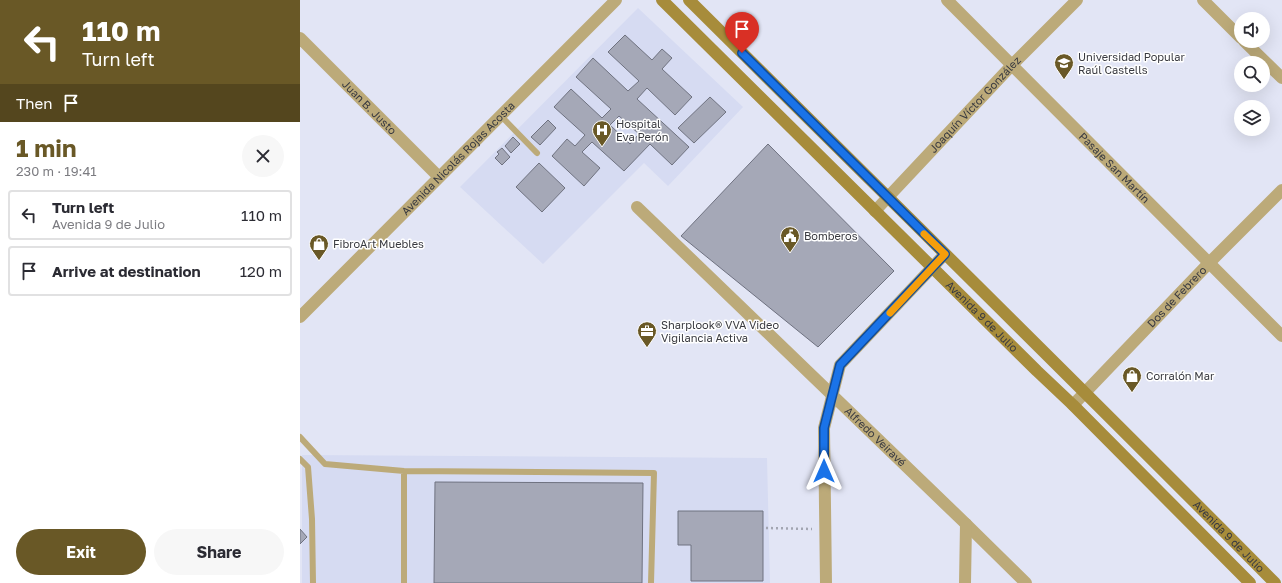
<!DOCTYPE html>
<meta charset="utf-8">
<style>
:root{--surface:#fff;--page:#f7f7f7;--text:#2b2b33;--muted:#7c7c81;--line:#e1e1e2;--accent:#695826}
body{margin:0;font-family:"Golos Text",sans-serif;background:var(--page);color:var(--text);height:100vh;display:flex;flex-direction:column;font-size:15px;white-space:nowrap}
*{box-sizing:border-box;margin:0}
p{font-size:13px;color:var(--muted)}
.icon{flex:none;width:22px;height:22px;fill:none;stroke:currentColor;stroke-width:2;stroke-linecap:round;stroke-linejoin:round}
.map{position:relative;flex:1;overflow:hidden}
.side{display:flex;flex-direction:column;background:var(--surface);width:300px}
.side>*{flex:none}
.hud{background:#695826;color:#fff;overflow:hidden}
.tools{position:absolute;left:934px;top:12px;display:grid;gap:8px}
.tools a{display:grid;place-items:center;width:36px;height:36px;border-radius:50%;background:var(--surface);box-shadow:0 4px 16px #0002;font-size:20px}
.pin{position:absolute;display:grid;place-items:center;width:34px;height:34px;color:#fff;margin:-41px -17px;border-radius:50% 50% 50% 0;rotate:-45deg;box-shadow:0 0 4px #0007}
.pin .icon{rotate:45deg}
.me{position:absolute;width:44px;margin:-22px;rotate:0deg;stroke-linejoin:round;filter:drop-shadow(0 0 3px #0008)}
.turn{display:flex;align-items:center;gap:14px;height:84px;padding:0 16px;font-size:18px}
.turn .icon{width:52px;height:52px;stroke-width:2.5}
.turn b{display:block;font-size:28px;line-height:34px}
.then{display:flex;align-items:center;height:38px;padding:0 16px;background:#0003;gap:8px;font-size:15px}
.round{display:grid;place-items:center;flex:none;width:42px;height:42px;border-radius:21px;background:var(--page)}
.overview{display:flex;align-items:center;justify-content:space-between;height:68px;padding:0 16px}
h1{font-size:24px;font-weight:700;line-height:30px;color:var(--accent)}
.button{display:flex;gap:8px;margin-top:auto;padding:8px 16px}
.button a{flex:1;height:46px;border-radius:24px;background:var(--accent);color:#fff;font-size:16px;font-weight:700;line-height:46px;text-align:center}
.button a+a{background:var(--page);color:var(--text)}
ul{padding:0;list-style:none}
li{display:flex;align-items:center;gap:12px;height:50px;margin:0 8px 6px;padding:0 8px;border:2px solid var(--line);border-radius:4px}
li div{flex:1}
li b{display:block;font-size:15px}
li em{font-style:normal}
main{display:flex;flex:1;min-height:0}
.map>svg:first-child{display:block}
</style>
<main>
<section class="side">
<div class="hud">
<div class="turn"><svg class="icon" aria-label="left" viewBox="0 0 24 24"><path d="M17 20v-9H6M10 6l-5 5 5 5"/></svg><div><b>110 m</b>Turn left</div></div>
<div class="then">Then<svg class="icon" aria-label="arrive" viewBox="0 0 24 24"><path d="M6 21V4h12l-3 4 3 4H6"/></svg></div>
</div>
<div class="overview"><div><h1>1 min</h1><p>230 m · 19:41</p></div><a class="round"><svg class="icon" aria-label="close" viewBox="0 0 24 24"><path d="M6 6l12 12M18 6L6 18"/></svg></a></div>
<ul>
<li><svg class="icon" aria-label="left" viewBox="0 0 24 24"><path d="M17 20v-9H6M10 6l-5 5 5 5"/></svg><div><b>Turn left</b><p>Avenida 9 de Julio</p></div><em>110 m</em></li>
<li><svg class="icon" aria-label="arrive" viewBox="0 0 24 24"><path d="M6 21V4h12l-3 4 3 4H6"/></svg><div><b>Arrive at destination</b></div><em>120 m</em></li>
</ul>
<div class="button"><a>Exit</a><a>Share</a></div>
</section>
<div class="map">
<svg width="982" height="583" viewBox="0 0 982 583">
<rect width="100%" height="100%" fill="#e2e5f5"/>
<path fill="#d6dbf2" d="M338,8L443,107L368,186L344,163L243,264L160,187Z
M2,455L467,458L470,583H2Z"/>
<path fill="#a5a8b7" stroke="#6f7280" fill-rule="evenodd" d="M325,35L352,60L362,49L372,58L362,69L392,97L375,115L347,88L337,99L389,147L372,165L350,144L324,171L292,142L282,152L300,168L284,186L252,156L267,139L275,146L285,135L254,107L271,89L302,118L311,109L276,77L293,58L328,91L339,81L308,52ZM319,116L339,134L330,144L310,125Z
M410,97L426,112L394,143L378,128Z
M248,120L256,128L240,145L231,137Z
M213,137L220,144L211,153L205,146Z
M468,144L594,271L518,347L381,236Z
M202,148L210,157L202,165L195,158L199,154L197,152Z
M239,163L265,188L242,212L216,187Z
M135,482L343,483L342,583H134Z
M378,511H463V581H391V545H378Z
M0,529L7,537L0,544Z"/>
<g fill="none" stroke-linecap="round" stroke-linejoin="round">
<path stroke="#a2a5b1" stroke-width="2.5" stroke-dasharray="2 3" stroke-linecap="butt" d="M466,528L512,529"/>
<path stroke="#bcaa79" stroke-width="6" d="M201,116L237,153
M0,437L25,464L104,471L354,473L351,583
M0,459L8,467L12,519L13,583
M104,583V471"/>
<g stroke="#bcaa79" stroke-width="12">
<path id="s1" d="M647,0L982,336"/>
<path d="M903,0L941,38"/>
<path id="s2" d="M0,38L139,177"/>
<path d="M944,41L982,78"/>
<path id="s3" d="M337,207L666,524L726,583"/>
<path id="s4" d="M575,211L712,65L777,0"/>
<path id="s5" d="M0,317L316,0"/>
<path id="s6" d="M773,405L910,262L982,190"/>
<path d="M526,583L524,428L540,365L645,254"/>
<path d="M665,583L666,524"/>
</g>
<g stroke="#a78c3b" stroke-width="12">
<path id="s7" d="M362,0L737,371L773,405L950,583"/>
<path id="s8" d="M389,0C584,194 781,387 975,583"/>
</g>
</g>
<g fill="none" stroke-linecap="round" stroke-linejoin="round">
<defs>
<path id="route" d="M442,53L645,254L540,365L524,428V471"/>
</defs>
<use href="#route" stroke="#114b97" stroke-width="10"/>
<use href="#route" stroke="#1a73e8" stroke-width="7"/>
<path stroke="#f59e0b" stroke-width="7" d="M590,313L645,254L624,234"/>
</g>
<defs>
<symbol id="school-pin" viewBox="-11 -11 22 30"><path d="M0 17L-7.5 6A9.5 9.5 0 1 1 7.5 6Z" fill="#695826" stroke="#fff"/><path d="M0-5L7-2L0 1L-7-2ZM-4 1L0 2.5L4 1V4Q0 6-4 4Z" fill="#fff"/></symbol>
<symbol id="hospital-pin" viewBox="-11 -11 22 30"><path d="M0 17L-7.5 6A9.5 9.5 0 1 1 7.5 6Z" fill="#695826" stroke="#fff"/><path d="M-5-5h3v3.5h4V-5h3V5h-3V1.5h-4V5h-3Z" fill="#fff"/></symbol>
<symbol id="civic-pin" viewBox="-11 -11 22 30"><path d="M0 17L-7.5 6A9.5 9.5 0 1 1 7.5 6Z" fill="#695826" stroke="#fff"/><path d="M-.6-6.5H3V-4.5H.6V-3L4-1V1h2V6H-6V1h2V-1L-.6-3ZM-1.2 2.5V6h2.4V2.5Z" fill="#fff"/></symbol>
<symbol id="shop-pin" viewBox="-11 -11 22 30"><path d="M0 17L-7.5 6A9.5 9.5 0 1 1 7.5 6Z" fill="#695826" stroke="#fff"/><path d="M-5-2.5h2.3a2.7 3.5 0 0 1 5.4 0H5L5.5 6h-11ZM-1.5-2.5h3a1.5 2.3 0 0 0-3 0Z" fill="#fff"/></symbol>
<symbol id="office-pin" viewBox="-11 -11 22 30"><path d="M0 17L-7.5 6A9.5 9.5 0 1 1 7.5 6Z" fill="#695826" stroke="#fff"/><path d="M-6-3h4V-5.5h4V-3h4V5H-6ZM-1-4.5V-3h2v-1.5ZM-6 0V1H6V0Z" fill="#fff"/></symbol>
</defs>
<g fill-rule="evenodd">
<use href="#school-pin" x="753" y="52" width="22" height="30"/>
<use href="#hospital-pin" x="291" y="119" width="22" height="30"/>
<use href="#civic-pin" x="479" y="225" width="22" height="30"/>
<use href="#shop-pin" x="8" y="233" width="22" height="30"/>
<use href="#office-pin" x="336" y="320" width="22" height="30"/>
<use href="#shop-pin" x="821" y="365" width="22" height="30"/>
</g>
<g text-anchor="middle" stroke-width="3" stroke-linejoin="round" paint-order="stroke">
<g font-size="11" fill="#393a40" stroke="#fff" text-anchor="start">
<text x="778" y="61">Universidad Popular<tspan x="778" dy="13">Raúl Castells</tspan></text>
<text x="316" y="128">Hospital<tspan x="316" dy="13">Eva Perón</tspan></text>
<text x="504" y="240">Bomberos</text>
<text x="33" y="248">FibroArt Muebles</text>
<text x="361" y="329">Sharplook® VVA Video<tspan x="361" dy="13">Vigilancia Activa</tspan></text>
<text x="846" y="380">Corralón Mar</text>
</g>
<g font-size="11" fill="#393a40" stroke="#fff">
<text dy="4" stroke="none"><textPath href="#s4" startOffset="146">Joaquín Víctor González</textPath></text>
<text dy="4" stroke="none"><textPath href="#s2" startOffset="98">Juan B. Justo</textPath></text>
<text dy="4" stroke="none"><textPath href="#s5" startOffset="224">Avenida Nicolás Rojas Acosta</textPath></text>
<text dy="4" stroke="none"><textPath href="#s1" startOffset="237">Pasaje San Martín</textPath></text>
<text dy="4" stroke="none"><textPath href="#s6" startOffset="150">Dos de Febrero</textPath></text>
<text dy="4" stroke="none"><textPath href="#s7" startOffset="450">Avenida 9 de Julio</textPath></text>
<text dy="4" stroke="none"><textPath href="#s3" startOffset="331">Alfredo Veiravé</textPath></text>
<text dy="4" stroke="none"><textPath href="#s8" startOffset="761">Avenida 9 de Julio</textPath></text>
</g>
</g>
</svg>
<div class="tools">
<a><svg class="icon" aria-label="sound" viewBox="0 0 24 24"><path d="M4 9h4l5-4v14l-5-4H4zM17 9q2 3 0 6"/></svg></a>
<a><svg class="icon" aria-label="search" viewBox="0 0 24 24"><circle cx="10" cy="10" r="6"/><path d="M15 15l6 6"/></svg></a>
<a><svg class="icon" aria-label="layers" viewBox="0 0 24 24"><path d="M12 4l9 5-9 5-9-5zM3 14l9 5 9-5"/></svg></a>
</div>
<div class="pin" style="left:442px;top:53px;background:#d93025"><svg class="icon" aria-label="arrive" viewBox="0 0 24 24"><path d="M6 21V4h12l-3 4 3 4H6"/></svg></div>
<svg class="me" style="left:524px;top:471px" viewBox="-20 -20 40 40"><path d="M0-17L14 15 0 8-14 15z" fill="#1a73e8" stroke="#fff" stroke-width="4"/></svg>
</div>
</main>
